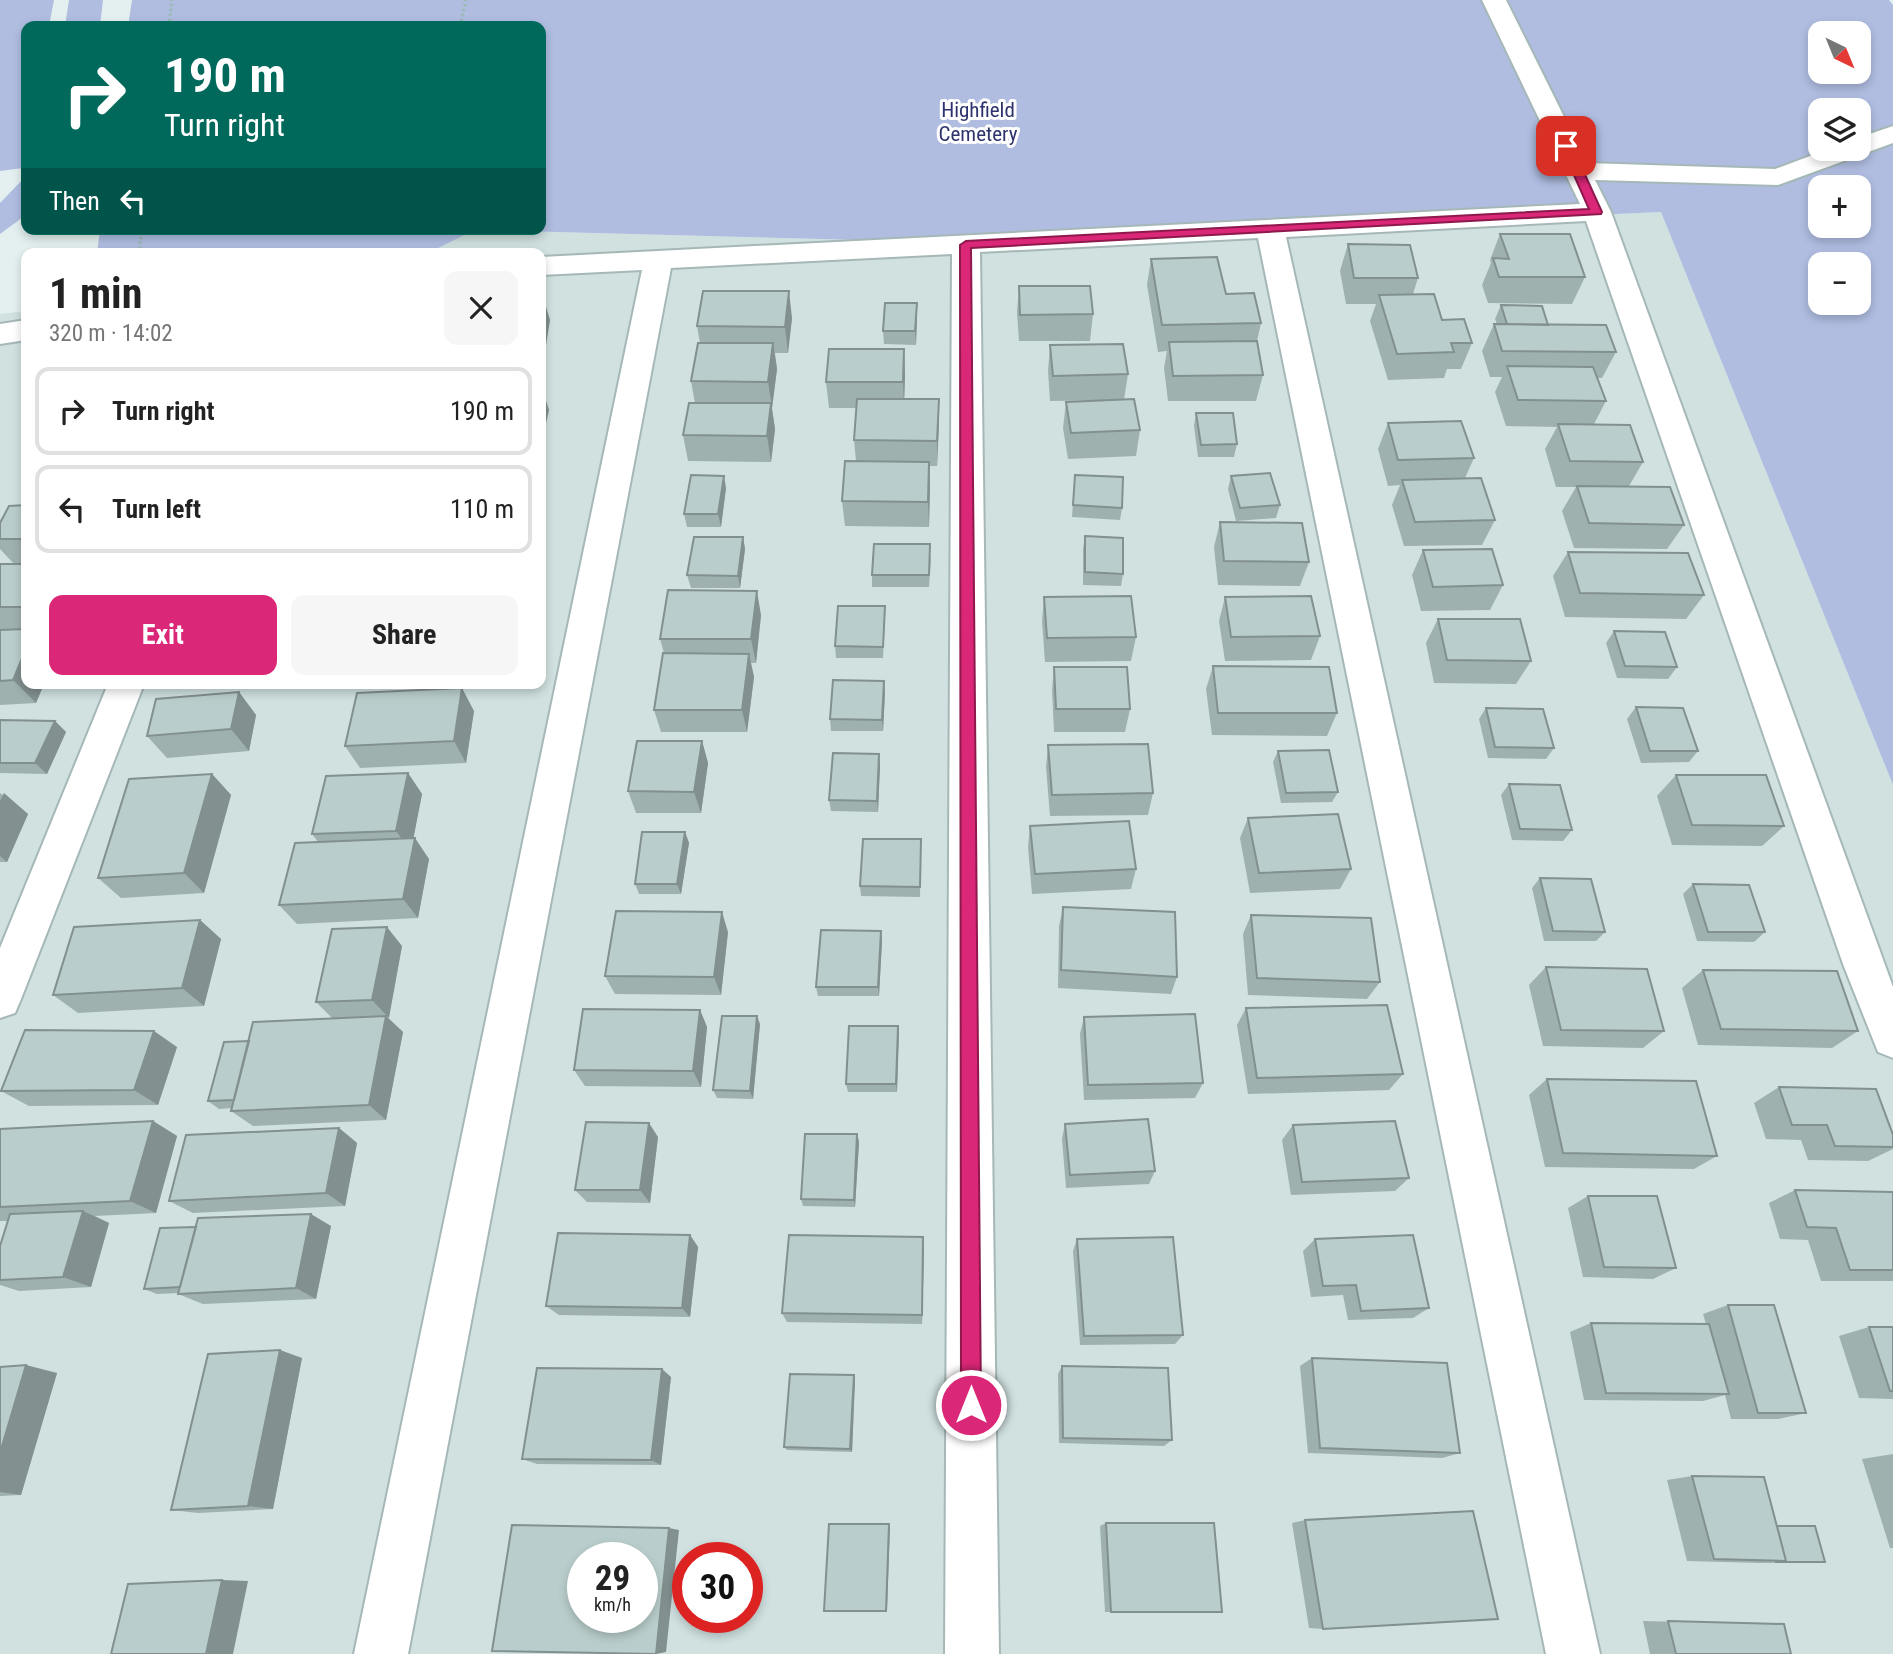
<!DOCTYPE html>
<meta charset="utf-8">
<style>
:root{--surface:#fff;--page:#f6f6f6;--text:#222;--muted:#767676;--line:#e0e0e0;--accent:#db2777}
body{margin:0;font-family:"Roboto Condensed",sans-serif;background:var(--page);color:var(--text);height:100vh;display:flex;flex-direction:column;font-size:26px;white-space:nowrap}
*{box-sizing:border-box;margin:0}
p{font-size:23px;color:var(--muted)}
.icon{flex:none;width:38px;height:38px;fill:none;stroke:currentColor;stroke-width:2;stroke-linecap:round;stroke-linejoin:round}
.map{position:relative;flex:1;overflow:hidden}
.details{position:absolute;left:21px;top:248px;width:525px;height:441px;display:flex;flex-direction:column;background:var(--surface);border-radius:14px;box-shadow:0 4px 10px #0003}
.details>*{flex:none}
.hud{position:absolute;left:21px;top:21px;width:525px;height:214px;border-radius:14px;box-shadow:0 4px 10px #0003;background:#00695c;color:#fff;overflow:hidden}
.needle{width:46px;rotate:137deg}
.controls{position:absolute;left:1808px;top:21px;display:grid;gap:14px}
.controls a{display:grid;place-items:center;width:63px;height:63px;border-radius:14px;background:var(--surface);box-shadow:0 4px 10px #0003;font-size:35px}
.speed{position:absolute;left:567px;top:1542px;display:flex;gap:14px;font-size:35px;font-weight:700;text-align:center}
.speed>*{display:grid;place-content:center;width:91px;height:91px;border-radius:50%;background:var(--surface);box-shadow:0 4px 10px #0003;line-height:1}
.speed small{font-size:18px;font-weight:400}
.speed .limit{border:10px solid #d22;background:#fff;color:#111}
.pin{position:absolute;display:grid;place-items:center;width:60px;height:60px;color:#fff;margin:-30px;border-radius:14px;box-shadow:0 4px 10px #0006}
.me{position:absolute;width:77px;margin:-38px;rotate:0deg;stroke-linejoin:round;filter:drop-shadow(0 0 5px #0008)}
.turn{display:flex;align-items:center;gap:24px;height:147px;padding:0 28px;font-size:32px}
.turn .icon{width:91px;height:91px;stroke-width:2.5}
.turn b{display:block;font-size:49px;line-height:60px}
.then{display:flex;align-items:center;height:66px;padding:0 28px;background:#0003;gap:14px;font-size:26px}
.round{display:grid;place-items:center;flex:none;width:74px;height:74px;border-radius:14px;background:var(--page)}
.overview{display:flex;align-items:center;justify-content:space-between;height:119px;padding:0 28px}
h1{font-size:42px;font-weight:700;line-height:52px}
.button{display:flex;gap:14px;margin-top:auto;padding:14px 28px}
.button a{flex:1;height:80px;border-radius:14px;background:var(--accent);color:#fff;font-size:28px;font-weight:700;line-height:80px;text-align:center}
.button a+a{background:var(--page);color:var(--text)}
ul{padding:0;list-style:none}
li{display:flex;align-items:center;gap:21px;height:88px;margin:0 14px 10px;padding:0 14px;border:4px solid var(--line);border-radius:14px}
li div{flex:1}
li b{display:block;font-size:26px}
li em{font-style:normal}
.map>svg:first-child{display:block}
</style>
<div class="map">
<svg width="1893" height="1654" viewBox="0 0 1893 1654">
<rect width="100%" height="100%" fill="#e4f0f0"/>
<path fill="#d0e1e0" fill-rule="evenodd" d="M1661,212L1893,785V1654H0V314L26,311V684H541V254H416L432,251L475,230L980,243ZM583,1558H642V1617H583ZM688,1558H747V1617H688Z"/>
<path fill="#b0bde1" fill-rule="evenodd" d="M0,0H54L49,26H26V152L23,168L0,171Z
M69,0H103L100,26H65Z
M132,0H1889L1893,5V785L1661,212L980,243L475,230L432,251L416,254H97L100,229H541V26H128ZM1820,33H1858V72H1820ZM1820,110H1858V149H1820ZM1820,187H1858V226H1820ZM1820,264H1858V303H1820Z
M26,176V215L0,234V203Z"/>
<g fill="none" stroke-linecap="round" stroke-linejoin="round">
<defs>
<path id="minor" d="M1482,0H1506L1587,163L1775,169L1829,149H1858V138L1893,126V143L1778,185L1595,180L1611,212L1893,987V1058L1878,1052L1843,964L1586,221L1286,237L1600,1654H1546L1258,238L980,252L999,1654H945L952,254L671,268L408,1654H354L642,270L541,275V257L1580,204Z
M26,320V340L0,344V324Z
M108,684H144L21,999L15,1013L0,1018V948Z"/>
</defs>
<use href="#minor" stroke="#a5b8b7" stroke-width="4"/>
<path stroke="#9abbb9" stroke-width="3.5" stroke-dasharray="2.5 2.5" stroke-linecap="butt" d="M169,26L172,0
M460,26L466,0
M139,254L142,229"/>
<use href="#minor" fill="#fff" fill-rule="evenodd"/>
</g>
<path fill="#9fb1af" d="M1500,234L1585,277L1572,304L1488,303L1482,285L1491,263L1490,260Z
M1348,244L1418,278L1413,294L1472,343L1461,369H1447L1444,378L1388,380L1370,321L1376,304H1346L1340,271Z
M1151,259L1226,294L1261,323L1257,341L1263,375L1256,401H1168L1164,368L1167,351L1158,352L1147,285Z
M1019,286L1093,314L1090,341H1019L1017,312Z
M917,303L916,345L884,344L883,331Z
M1501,305L1616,352L1602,378H1597L1606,401L1594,424L1643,462L1629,486L1684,525L1667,549L1574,548L1562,511L1576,487H1556L1545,449L1557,427L1506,426L1495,392L1502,377H1490L1482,351L1494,324H1497L1495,319Z
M792,318L788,353H775L777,369L772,408L775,429L771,462L688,461L683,435L695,403L691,381L700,343L697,326Z
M1050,345L1128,374L1124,400L1140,430L1136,456L1068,459L1063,428L1066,402L1117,400L1050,401L1048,371Z
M904,349L905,375L904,399H939L937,466H930L929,527L845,526L842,501L856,461L854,440L857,408H829L826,382Z
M1196,413L1237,444L1234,457H1198L1194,426Z
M1388,423L1474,458L1465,478L1495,520L1482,545L1404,546L1392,505L1400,485L1388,486L1378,449Z
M1075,475L1122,508L1120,520L1072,517Z
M1231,476L1280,505L1276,518L1236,521L1228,489Z
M726,488L721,527H687L684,514Z
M26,505V684H44L36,703L0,705V564H14L0,549V523Z
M1220,522L1309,562L1300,586L1218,585L1214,547Z
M1085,536L1123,574L1121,586L1083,585V549Z
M743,537L745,549L740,588H691L687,575Z
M1423,550L1503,585L1490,610L1421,611L1412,575Z
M1568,552L1704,595L1686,619L1565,617L1553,576Z
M931,557L929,587H872V575Z
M1044,597L1136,637L1131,661L1045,662L1042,621Z
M1225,597L1320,636L1311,660L1225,661L1219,621Z
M761,615L756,663H751L754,677L747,732H661L654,710L664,653L660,639Z
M885,618L883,658H836L835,646Z
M1438,619L1531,661L1516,684L1434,683L1426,643Z
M1614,631L1677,667L1668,679L1617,678L1606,643Z
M1213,666L1337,713L1327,736L1212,735L1206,689Z
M1054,667L1130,709L1125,732H1054L1052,690Z
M228,684H267V685L230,687Z
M239,692L256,715L249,751L167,758L147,736Z
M885,692L883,731H831L830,719Z
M1636,707L1698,751L1689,762L1641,763L1627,719Z
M1486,708L1554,748L1546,759L1488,758L1479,719Z
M474,711L466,763L360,768L345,746Z
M0,720L55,721L66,732L47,774L0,773Z
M702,741L708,763L701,813H636L628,791Z
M1048,745L1153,793L1148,815L1050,816L1046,767Z
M1278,751L1338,792L1332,802L1281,803L1273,762Z
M880,765L878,812L831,811L829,800Z
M408,773L422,794L413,838L429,859L418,918L297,924L279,905L318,842L312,834Z
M212,774L231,795L204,893L121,898L98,878Z
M1676,775L1784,826L1762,846L1672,845L1657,796Z
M1509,784L1572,830L1563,841L1512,840L1501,795Z
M0,793L28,814L7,862H0Z
M1248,818L1351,869L1340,889L1250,893L1240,838Z
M1030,826L1136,869L1131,889L1032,894L1028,847Z
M685,832L689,843L681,894H639L635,884Z
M921,839L920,897L861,896L860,886Z
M1540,878L1605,932L1596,941H1544L1532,888Z
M1693,884L1765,932L1754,942L1697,941L1683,894Z
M1063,907L1177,977L1171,994L1058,988L1059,926Z
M1251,915L1380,982L1367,999L1248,995L1243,934Z
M200,920L221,939L204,1006L78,1013L53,995Z
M881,931L882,941L879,996H818L816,987Z
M728,932L721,995L615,994L605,976Z
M402,946L388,1018L403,1032L386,1120L253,1126L231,1111L232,1108L219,1109L208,1101L249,1041L332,1018L316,1002Z
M1546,967L1664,1031L1643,1048L1543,1046L1529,985Z
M1703,970L1858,1031L1832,1048L1698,1045L1682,988Z
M1246,1008L1403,1074L1389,1090L1248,1094L1237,1025Z
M700,1010L707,1027L701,1087L585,1086L574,1070Z
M1084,1017L1203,1083L1195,1098L1084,1100L1080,1034Z
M760,1024L753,1099L717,1098L713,1090Z
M898,1026L897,1092H848L846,1084Z
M177,1047L158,1105L29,1106L1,1091Z
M1547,1079L1717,1156L1694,1169L1545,1167L1529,1095Z
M1779,1087L1893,1135V1149L1868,1161L1808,1160L1801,1140L1766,1139L1754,1103Z
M153,1121L177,1136L156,1213L95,1216L109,1223L91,1287L19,1291L0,1285V1246L8,1221H0V1129Z
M1065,1124L1155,1171L1149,1184L1066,1188L1062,1139Z
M1293,1125L1409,1178L1395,1191L1291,1195L1282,1140Z
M339,1128L357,1143L345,1206L193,1213L169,1201Z
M857,1134L859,1142L855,1207L803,1206L801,1199Z
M658,1137L650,1203L587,1202L575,1190Z
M1795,1190L1893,1192V1281H1821L1808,1240L1780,1239L1769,1203Z
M1588,1196L1676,1268L1653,1279L1583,1277L1568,1208Z
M331,1226L316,1299L203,1304L178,1294V1293L157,1294L144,1289Z
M690,1235L698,1247L690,1317L559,1315L546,1306Z
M1077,1239L1183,1335L1175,1344L1080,1345L1073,1251Z
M1315,1239L1429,1308L1413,1318L1348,1320L1343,1295L1311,1297L1303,1251Z
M924,1249L922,1324L787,1322L782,1313Z
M1728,1305L1806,1413L1778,1419H1731L1725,1395L1703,1401L1584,1400L1570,1332L1591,1323L1706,1324L1703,1314Z
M1869,1327H1893V1399L1859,1398L1839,1336Z
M302,1358L273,1509L198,1513L171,1510Z
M1312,1358L1460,1453L1442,1458L1308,1453L1300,1366Z
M1062,1366L1172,1440L1164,1446L1059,1443L1058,1374Z
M0,1367L57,1373L21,1495L0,1496Z
M671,1377L661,1465L537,1464L522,1459Z
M855,1379L852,1452L787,1450L784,1447Z
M1893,1454V1548H1890L1862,1459Z
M1692,1476L1777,1526L1825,1562L1760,1563L1687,1561L1667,1480Z
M1305,1520L1323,1629L1309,1628L1292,1523Z
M1106,1523L1222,1612H1105L1100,1526Z
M1643,1621L1684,1622L1791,1654H1650Z"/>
<path fill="#82908f" d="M789,291L792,318L788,353L785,327Z
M542,293L550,320L542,371L541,366V302Z
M917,303V316L916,345L915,331Z
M773,343L777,369L772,408L768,382Z
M904,349L905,375L904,408L903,382Z
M541,385L549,410L541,446Z
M939,399V425L937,466V441Z
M771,403L775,429L771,462L767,436Z
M929,462L930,487L929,527L928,502Z
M724,476L726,488L721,527L718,514Z
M743,537L745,549L740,588L738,576Z
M757,591L761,615L756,663L751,639Z
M26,649V684H44L36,703L13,680Z
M749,654L754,677L747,732L742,710Z
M884,681L885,692L883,731L882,720Z
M462,688L474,711L466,763L454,741Z
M239,692L256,715L249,751L231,729Z
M55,721L66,732L47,774L35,763Z
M702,741L708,763L701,813L694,792Z
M879,754L880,765L878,812L877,801Z
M408,773L422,794L411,851L396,831Z
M212,774L231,795L204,893L184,873Z
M4,793L28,814L7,862L0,856V801Z
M685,832L689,843L681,894L677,884Z
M415,838L429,859L418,918L403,899Z
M722,912L728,932L721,995L714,977Z
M200,920L221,939L204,1006L182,988Z
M387,927L402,946L389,1018L372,1000Z
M881,931L882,941L879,996L878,987Z
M700,1010L707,1027L701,1087L693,1071Z
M386,1016L403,1032L386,1120L369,1105Z
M757,1016L760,1024L753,1099L750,1091Z
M898,1026L899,1034L897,1092L896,1084Z
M154,1031L177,1047L158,1105L134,1090Z
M153,1121L177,1136L156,1213L130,1201Z
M649,1123L658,1137L650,1203L640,1190Z
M339,1128L357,1143L345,1206L326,1193Z
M857,1134L859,1142L855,1207L854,1200Z
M83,1211L109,1223L91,1287L63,1277Z
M311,1214L331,1226L316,1299L296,1288Z
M690,1235L698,1247L690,1317L682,1308Z
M923,1237L924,1249L922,1324V1315Z
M280,1350L302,1358L273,1509L248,1506Z
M26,1365L57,1373L21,1495L0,1492V1453Z
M662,1369L671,1377L661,1465L651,1460Z
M854,1375L855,1379L852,1452L850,1449Z
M889,1524L890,1526L887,1611H886Z
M669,1528L679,1530L666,1652L656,1654Z
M222,1580L248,1581L233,1654H206Z"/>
<path fill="#b9cecc" stroke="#82908f" stroke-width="2" fill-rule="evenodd" d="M1500,234H1570L1585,277H1499L1493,258L1509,259Z
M1348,244L1410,245L1418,278H1354Z
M1217,257L1226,294L1254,293L1261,323L1162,325L1151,259Z
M1019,286H1090L1093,314L1020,315Z
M703,291H789L785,327L697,326Z
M1434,294L1442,320L1464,319L1472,343H1451L1454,352L1397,354L1379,295Z
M885,303H917L915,331H883Z
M1501,305L1542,306L1548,325L1507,324Z
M1494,324L1606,325L1616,352L1502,351Z
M1257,341L1263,375L1173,376L1169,342Z
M698,343H773L768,382L691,381Z
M1123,344L1128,374L1053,376L1050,345Z
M829,349H904L903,382H826Z
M1507,366L1593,367L1606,401L1518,400Z
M857,399H939L937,441L854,440Z
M1134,399L1140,430L1071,433L1066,402Z
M689,403H771L767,436L683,435Z
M1196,413H1233L1237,444L1201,445Z
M1461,421L1474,458L1398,460L1388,423Z
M1558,424L1630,425L1643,462L1570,461Z
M845,461L929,462L928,502L842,501Z
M1270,473L1280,505L1240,508L1231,476Z
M691,475L724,476L718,514H684Z
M1075,475L1123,477L1122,508L1073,505Z
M1481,478L1495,520L1415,522L1402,480Z
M1577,486L1670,487L1684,525L1589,523Z
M26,505V539H0V523L9,506Z
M1220,522L1302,523L1309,562L1224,561Z
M1085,536L1123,538V574L1085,572Z
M694,537H743L738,576L687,575Z
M874,544H930L929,575H872Z
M1492,549L1503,585L1433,587L1423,550Z
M1568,552L1688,553L1704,595L1580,593Z
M0,564H26V607H0Z
M668,590L757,591L751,639H660Z
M1131,596L1136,637L1047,638L1044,597Z
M1311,596L1320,636L1231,637L1225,597Z
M838,606H885L883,647L835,646Z
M1438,619H1520L1531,661L1447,660Z
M26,629V649L13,680L0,681V630Z
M1614,631L1665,632L1677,667L1625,666Z
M663,653L749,654L742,710H654Z
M1213,666L1329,667L1337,713H1218Z
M1054,667H1127L1130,709H1056Z
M833,680L884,681L882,720L830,719Z
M462,688L454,741L345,746L357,693Z
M239,692L231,729L147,736L156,699Z
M1636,707L1683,708L1698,751H1650Z
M1486,708L1543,709L1554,748L1495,747Z
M0,720L55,721L35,763H0Z
M637,741H702L694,792L628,791Z
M1148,744L1153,793L1052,795L1048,745Z
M1329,750L1338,792L1286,793L1278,751Z
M833,753L879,754L877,801L829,800Z
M408,773L396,831L312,834L326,776Z
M212,774L184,873L98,878L129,779Z
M1676,775H1766L1784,826L1692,825Z
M1509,784L1560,785L1572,830L1520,829Z
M1338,814L1351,869L1259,873L1248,818Z
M1129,821L1136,869L1035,874L1030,826Z
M642,832H685L677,884H635Z
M415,838L403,899L279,905L295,843Z
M863,839H921L920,887L860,886Z
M1540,878L1591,879L1605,932L1553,931Z
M1693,884L1749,885L1765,932H1708Z
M1063,907L1175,912L1177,977L1061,970Z
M616,911L722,912L714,977L605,976Z
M1251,915L1371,918L1380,982L1257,978Z
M200,920L182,988L53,995L74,927Z
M387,927L372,1000L316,1002L332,929Z
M821,930L881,931L878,987H816Z
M1546,967L1647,969L1664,1031L1561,1030Z
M1703,970L1837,971L1858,1031L1721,1029Z
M1387,1005L1403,1074L1257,1078L1246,1008Z
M583,1009L700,1010L693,1071L574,1070Z
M1195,1014L1203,1083L1088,1085L1084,1017Z
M386,1016L369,1105L231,1111L253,1022Z
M722,1016H757L750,1091L713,1090Z
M849,1026H898L896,1084H846Z
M25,1030L154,1031L134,1090L1,1091Z
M249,1041L234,1100L208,1101L224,1042Z
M1547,1079L1696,1081L1717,1156L1563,1153Z
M1779,1087L1876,1089L1893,1135V1147L1835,1146L1827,1125H1792Z
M1148,1119L1155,1171L1070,1175L1065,1124Z
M153,1121L130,1201L0,1207V1129Z
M1395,1121L1409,1178L1302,1182L1293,1125Z
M586,1122L649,1123L640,1190H575Z
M339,1128L326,1193L169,1201L186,1135Z
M805,1134H857L854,1200L801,1199Z
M1795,1190L1893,1192V1270H1850L1836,1228L1807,1227Z
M1588,1196H1657L1676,1268L1604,1267Z
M83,1211L63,1277L0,1280V1246L10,1214Z
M311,1214L296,1288L178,1294L198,1218Z
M196,1227L180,1287L144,1289L160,1228Z
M558,1233L690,1235L682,1308L546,1306Z
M789,1235L923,1237L922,1315L782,1313Z
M1413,1235L1429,1308L1361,1311L1356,1285L1323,1286L1315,1239Z
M1173,1237L1183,1335L1084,1336L1077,1239Z
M1728,1305H1774L1806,1413H1758Z
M1591,1323L1709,1324L1729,1394L1606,1393Z
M1869,1327H1893V1391H1890Z
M280,1350L248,1506L171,1510L208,1354Z
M1312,1358L1447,1363L1460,1453L1320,1448Z
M26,1365L0,1453V1367Z
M1062,1366L1168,1368L1172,1440L1063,1438Z
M537,1368L662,1369L651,1460L522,1459Z
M790,1374L854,1375L850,1449L784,1447Z
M1692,1476L1764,1477L1786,1561L1714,1559Z
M1473,1511L1498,1619L1323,1629L1305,1520Z
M1106,1523H1214L1222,1612H1111Z
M829,1524H889L886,1611H824Z
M512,1525L669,1528L656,1654L492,1651ZM583,1558H642V1617H583Z
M1777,1526H1815L1825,1562H1775L1786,1561Z
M222,1580L206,1654H111L128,1584Z
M1668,1621L1784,1624L1791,1654H1676Z"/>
<path fill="#db2777" stroke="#8e194d" stroke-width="2" d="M1566,143L1572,146L1602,212L1601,214L971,248L981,1405L978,1412L971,1415L964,1412L961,1405L960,245L966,241L1589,209L1561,146Z"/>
<g text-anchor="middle" stroke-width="6" stroke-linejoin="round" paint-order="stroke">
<g font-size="21" fill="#2e336d" stroke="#fff">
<text x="978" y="117">Highfield<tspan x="978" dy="24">Cemetery</tspan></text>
</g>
</g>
</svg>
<div class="controls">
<a><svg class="needle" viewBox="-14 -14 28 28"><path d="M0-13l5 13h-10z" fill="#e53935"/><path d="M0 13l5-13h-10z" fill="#767676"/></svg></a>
<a><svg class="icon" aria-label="layers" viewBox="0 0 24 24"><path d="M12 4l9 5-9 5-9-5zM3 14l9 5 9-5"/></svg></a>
<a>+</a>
<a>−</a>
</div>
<div class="speed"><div>29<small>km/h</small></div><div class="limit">30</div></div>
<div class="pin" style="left:1566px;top:146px;background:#d93025"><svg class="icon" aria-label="arrive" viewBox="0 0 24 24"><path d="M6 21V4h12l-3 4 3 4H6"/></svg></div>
<svg class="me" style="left:971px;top:1405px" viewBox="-20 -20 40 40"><circle r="17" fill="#db2777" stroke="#fff" stroke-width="3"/><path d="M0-11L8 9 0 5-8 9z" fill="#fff"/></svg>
<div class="hud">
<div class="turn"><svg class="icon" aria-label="right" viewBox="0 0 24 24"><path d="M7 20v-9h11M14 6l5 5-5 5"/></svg><div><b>190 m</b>Turn right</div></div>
<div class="then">Then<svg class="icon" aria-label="left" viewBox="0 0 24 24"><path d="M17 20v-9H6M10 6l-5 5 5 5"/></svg></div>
</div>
<section class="details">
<div class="overview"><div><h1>1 min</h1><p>320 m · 14:02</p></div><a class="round"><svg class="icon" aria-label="close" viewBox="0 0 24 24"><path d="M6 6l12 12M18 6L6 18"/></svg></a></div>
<ul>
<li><svg class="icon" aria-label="right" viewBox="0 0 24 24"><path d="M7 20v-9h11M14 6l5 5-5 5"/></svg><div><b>Turn right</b></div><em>190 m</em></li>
<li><svg class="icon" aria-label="left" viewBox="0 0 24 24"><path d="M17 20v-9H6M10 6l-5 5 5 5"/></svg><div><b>Turn left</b></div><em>110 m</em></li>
</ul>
<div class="button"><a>Exit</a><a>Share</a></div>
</section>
</div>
